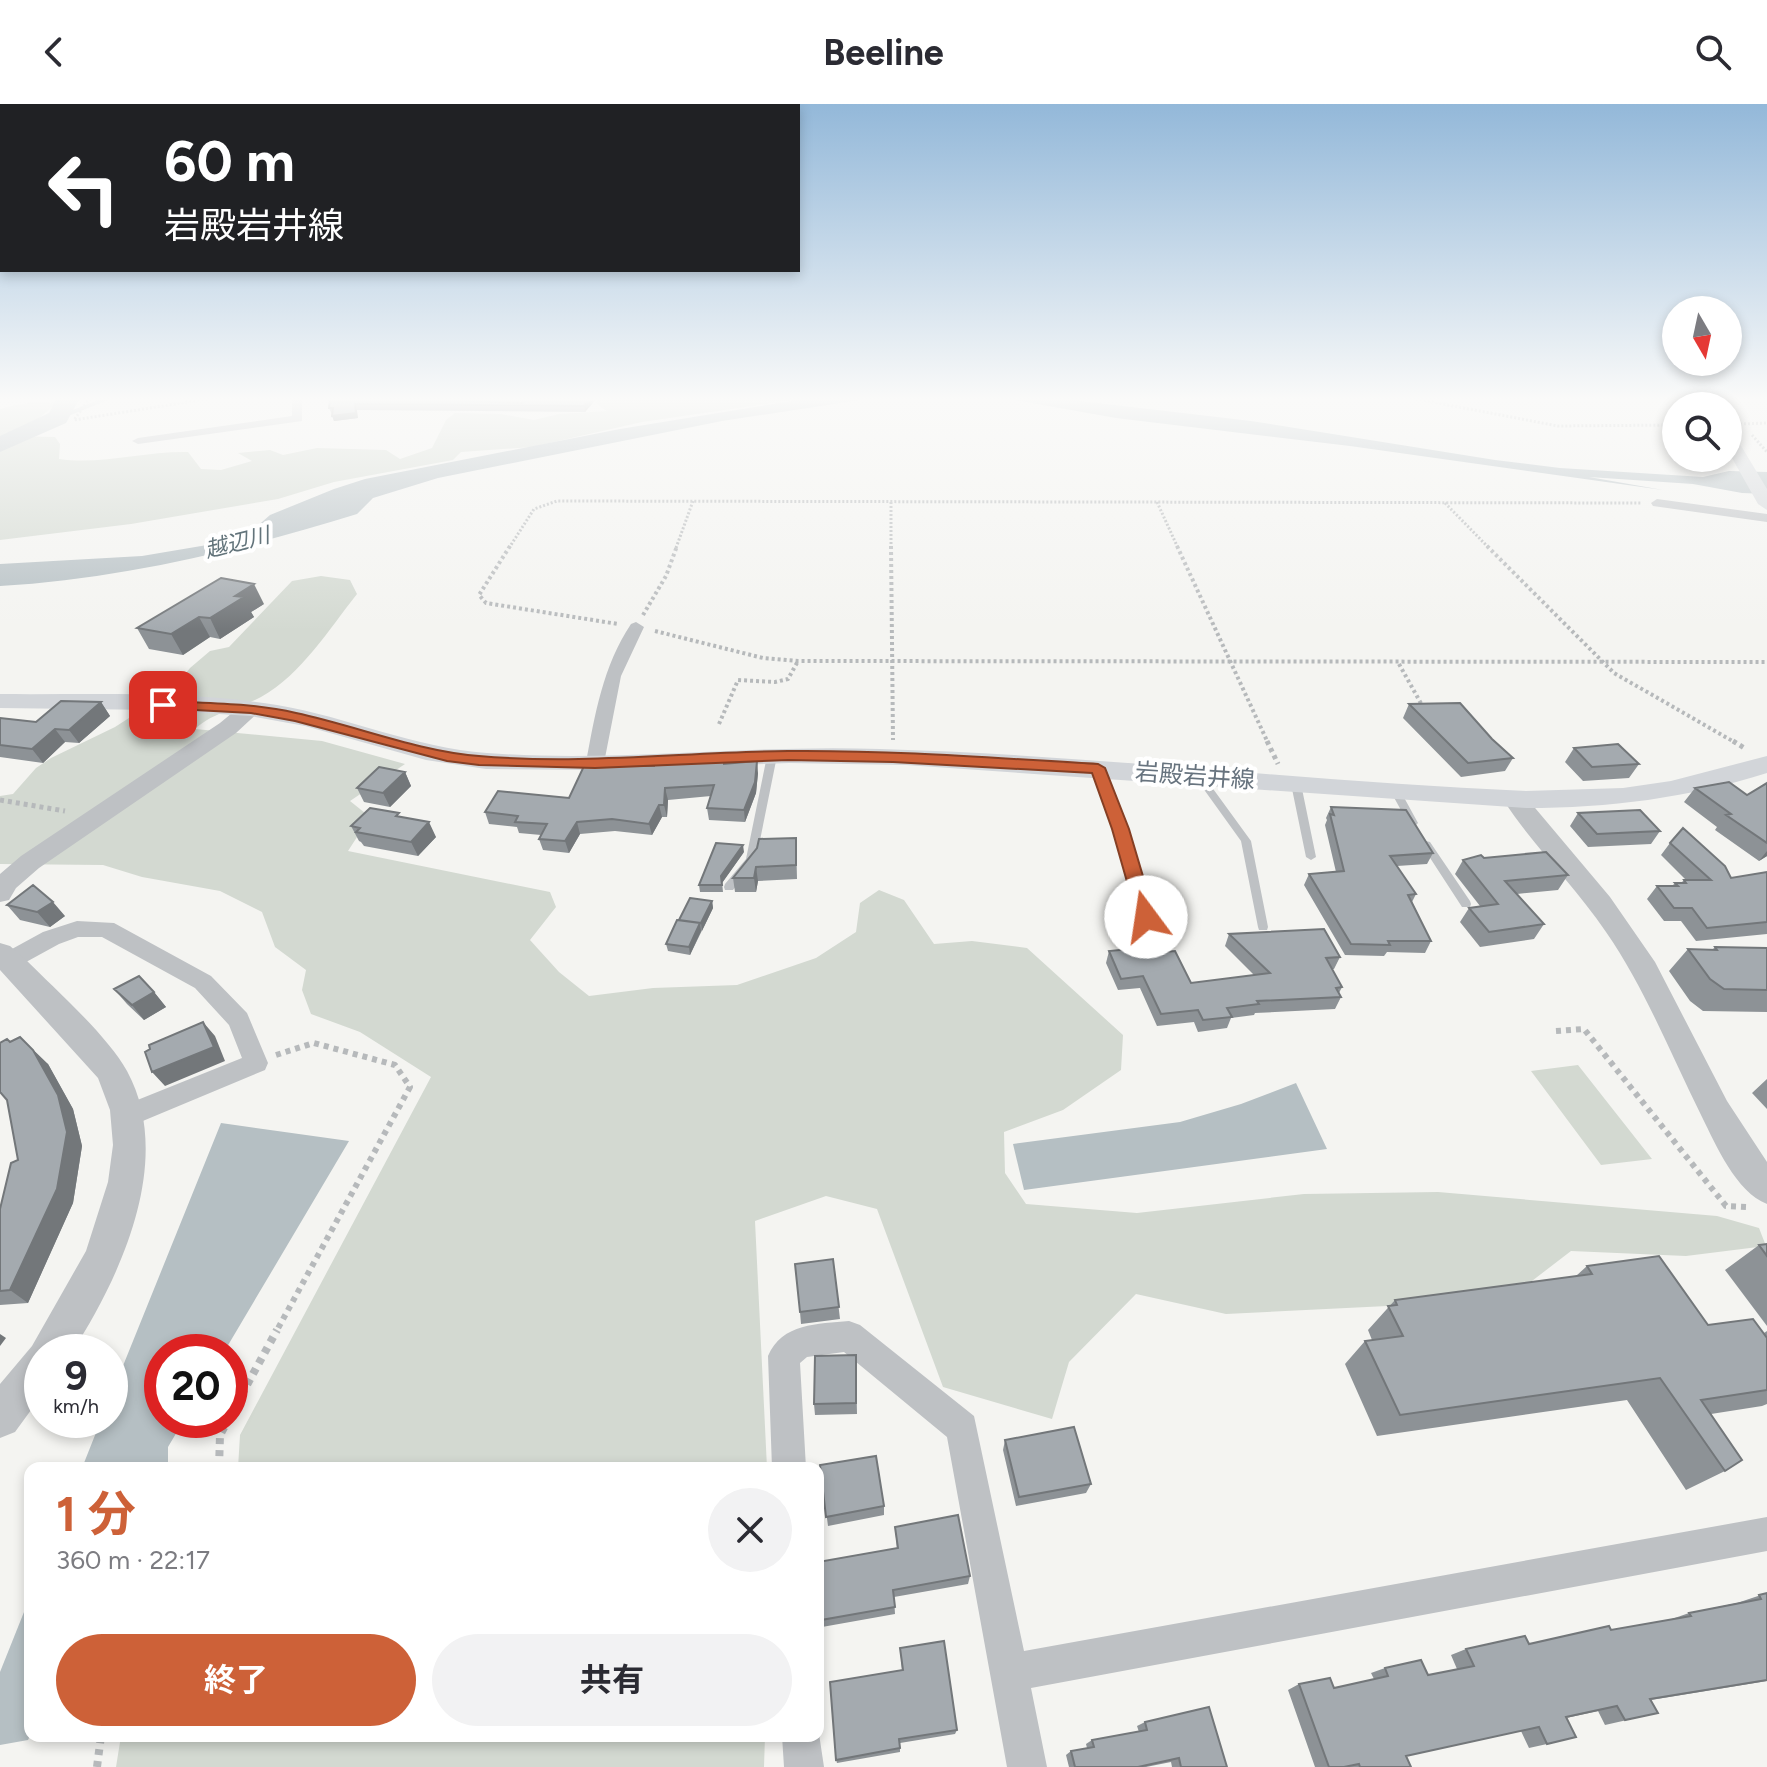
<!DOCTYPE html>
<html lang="ja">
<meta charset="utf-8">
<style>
:root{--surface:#fff;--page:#f2f2f3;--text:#2b2b33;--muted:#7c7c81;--accent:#cd6138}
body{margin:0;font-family:Figtree,"Noto Sans JP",sans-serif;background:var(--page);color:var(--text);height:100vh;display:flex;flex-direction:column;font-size:30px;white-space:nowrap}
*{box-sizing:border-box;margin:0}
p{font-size:26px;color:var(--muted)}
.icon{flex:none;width:44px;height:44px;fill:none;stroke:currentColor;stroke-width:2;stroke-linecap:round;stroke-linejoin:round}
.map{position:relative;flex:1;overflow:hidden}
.side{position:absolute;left:24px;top:1358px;width:800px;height:280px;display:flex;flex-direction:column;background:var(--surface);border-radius:16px;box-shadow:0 4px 12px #0003}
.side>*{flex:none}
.banner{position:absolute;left:0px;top:0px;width:800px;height:168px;box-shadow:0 4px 12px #0003;background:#202124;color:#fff;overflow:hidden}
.needle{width:52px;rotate:171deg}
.tools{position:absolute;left:1662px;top:192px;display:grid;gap:16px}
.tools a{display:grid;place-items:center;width:80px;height:80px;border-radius:50%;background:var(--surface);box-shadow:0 4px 12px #0003;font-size:40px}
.speed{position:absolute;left:24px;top:1230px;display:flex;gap:16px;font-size:40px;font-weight:700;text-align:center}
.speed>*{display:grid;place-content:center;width:104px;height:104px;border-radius:50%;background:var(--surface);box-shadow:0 4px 12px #0003;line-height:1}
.speed small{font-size:20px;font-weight:400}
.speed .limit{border:12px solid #d22;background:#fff;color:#111}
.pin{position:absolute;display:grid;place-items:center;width:68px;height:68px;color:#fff;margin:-34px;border-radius:16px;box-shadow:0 4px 12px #0006}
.me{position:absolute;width:88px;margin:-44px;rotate:346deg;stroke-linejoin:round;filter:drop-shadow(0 0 6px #0008)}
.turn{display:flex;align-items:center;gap:28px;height:168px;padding:0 32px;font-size:36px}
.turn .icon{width:104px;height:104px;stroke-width:2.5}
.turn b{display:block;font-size:56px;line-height:68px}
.round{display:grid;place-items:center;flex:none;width:84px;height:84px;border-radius:42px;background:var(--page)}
.headline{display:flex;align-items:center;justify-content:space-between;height:136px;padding:0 32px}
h1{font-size:48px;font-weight:700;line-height:60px;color:var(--accent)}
.button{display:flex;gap:16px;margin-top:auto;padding:16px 32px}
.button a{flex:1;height:92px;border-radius:48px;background:var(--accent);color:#fff;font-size:32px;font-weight:700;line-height:92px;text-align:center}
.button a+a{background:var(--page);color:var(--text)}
header{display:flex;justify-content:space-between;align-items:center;height:104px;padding:0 32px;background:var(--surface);font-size:36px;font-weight:700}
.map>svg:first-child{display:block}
</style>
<header><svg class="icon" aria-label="back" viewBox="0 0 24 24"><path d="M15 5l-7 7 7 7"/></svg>Beeline<svg class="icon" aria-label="search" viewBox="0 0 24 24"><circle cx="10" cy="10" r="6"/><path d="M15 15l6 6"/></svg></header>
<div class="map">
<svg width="1767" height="1663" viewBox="0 0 1767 1663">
<rect width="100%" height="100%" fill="#f4f4f1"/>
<path fill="#d3d9d1" d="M596,294H807L642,318L532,343L461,348L453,356L334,378L278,395L131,420L0,436V305C21,300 34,296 56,300L32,320L10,332L55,333L60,340L59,355C102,361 145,347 188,348L201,365L221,366L252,357L238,349L270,346L283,351L317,344L386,346L400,355L432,344L446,316L455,309L501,310L534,316L559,310L607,307L598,301Z
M321,472L350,476L357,490C329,525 302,570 261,593C237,606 217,606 195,625L322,637L405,660L350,697L370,713L348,747L550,788L556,803L530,836L559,868L589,892L653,884L737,881L816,854L856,828L860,799L879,786L904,796L934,840L972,837L1027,844L1123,931L1121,966L1063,1006L1004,1028L1005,1069L1026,1100L1137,1109L1304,1090L1438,1088L1717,1112L1759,1124L1766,1142L1686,1152L1571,1147L1528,1180L1428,1200L1226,1210L1136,1190L1069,1258L1052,1315L943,1283L877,1105L826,1092L755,1117L767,1364H238L240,1331L431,973L360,928L311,910L302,886L306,866L275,843L262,808L220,787L142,773L103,761L0,760V692L13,690L36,664L51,654L115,623L174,585L190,564L210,547L229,543L292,477Z
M1578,961L1652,1055L1601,1061L1531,967Z
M121,1632H765L764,1663H116Z"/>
<path fill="#b5bfc3" d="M809,294H873L722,317L438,374L373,394L357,410C241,446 121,475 0,482V460L142,452L219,439L246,432L270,411L334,385L365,375L620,325Z
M1004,294H1055L1251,317L1495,356L1560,364L1703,373L1729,367L1767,368V390L1742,389L1693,380L1589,373L1663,386L1350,342L1116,314Z
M1296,979L1327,1045L1024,1086L1013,1040L1180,1018L1241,1000Z
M221,1019L349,1037L224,1248H162V1316H184L168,1343V1364H82L101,1316H110V1294Z
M30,1493V1632L28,1636L0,1641V1568Z"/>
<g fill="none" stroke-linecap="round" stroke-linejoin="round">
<path stroke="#b5bfc3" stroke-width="4" d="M58,314L108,294"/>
<path fill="#b5bfc3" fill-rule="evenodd" d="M57,294H80L66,319L0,348V332L49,309Z"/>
<path stroke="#b6b9bb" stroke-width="3" stroke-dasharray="2 2" stroke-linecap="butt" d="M90,294L74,316L213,294
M1412,294L1558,322L1676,321
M1677,294L1688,296
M1740,320L1767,319
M1752,331L1767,348
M891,398V444
M1157,398L1178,444
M1445,399L1489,444
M509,444L534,405L557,397L1642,399
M676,444L693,397"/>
<path stroke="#b6b9bb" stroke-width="4" stroke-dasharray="3 3" stroke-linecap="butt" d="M510,442L479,491L486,499L618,520
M891,442L893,636
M1177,442L1268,639
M1487,442L1614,569L1736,639
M643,511L666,472L677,442
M655,527L763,554L798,557L1767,558
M1399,560L1423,603
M719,620L738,576L775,578L788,575L798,557"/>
<path stroke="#b6b9bb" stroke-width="5" stroke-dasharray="4 4" stroke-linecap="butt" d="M1267,637L1278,660
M1733,637L1746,645
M0,696L65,707"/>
<path stroke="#b6b9bb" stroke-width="6" stroke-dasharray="5 5" stroke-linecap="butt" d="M1556,927L1584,925L1726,1102L1746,1103
M276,951L314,939L395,961L410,983L276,1228"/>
<path stroke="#b6b9bb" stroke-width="8" stroke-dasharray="6 6" stroke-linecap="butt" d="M230,1312L277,1226
M219,1364L220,1331L228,1316
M97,1663L101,1632"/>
<path fill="#bec1c4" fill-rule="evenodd" d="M772,649L777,652L756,756L733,786H725L724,783L725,780L746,755L767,652Z
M1098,661L1103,664L1126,725L1157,834L1155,837H1147L1145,834L1116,725L1093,664Z
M1200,670L1203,671L1251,737L1268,823L1267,826H1259L1258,823L1241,737L1195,673Z
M1296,677L1301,680L1316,753L1311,756L1306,753L1291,680Z
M1396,685L1401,688L1418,719L1416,721L1413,722L1408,719L1391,688Z
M1426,737L1430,738L1470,797L1471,800L1470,803H1462L1421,740Z"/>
<path fill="#bec1c4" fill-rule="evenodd" d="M292,294H302V317L138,340L132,337L138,334L292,312Z
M523,294H536L523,302L457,301L452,298L457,295Z
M1657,395L1767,410V418L1653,402L1651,399Z
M636,518L644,523L621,572L604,659L595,664L589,663L586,659C595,610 603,562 631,520Z
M77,817L114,819L211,872L247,909L268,959L265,966L138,1019L129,1022L120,1019L116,1011L120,1003L242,954L229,921L195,884L102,833H78L59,840L17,863L9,865L1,863V851L43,828Z
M849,1217L860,1221L974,1312L1024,1547L1767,1413V1447L1031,1584L1047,1663H1007L947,1333L844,1248L807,1253L800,1259L806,1364H772L768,1252C782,1219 818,1220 849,1217Z
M818,1623L824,1663H784L782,1632H818Z"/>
<path fill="#bec1c4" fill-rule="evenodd" d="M251,598L262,605L236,629L39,764L16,784L9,796L0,798V770L21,752L220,619L243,600Z
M1516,689L1525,692L1610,793L1655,858L1727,997L1767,1058V1100C1736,1088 1716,1041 1702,1013C1671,951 1646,886 1606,828C1575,782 1534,743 1504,697L1507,692Z
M0,839L10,842L25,855C55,885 107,931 127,967C175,1055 121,1172 72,1248H42V1291L15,1328L0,1334V1280L32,1242L86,1147L108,1078L113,1041L110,1006L98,974L0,866Z"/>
<path fill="#d2d5d9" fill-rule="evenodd" d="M1699,294H1714L1719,302H1703Z
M1728,328L1734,330L1767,385V406L1758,400L1728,347Z
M0,590C92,591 186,586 277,601C348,613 415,644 487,649C618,659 749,640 880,645C1096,651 1311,678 1526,687L1623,684L1671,677L1767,652V669C1687,694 1610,704 1526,704L906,661L789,659L600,666L486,665L426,656L305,622L250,612L157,606L0,604Z"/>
</g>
<path fill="#8d9296" d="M330,294L522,299L531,294H597L585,308L357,306L358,314L334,317L332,310L329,304Z
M264,500L251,508L254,513L220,535L210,533L183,551L149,545L137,524Z
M101,598L110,612L79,639L65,638L43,659L0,653V614L36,618Z
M1409,600L1492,635L1513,654L1505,667L1461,673L1403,614Z
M1574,644L1639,660L1629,674L1583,677L1565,658Z
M675,659H725L758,669L756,689L745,718L709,716L707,704L711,692L668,696L667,713H662L652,731L615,727L580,730L569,749L543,746L539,735L541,731L519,729L517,723L489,720L485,708L569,694L654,662Z
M405,668L411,682L390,703L364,698L357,684Z
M1767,679V752L1759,757L1715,726L1717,723L1684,698L1695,684L1747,691Z
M1331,703L1433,749L1427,760L1397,762L1416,790L1412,798L1431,837L1425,849L1387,848L1384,852L1345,851L1304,781L1309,770L1336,768L1325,721L1327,716L1326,714Z
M1578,709L1660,727L1651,740L1588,743L1570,722Z
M400,713L436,733L418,752L364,742L361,738L359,737L351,722Z
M796,734L797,775L758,777L756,788H735L733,774Z
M1670,739L1731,774L1767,768V830L1696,837L1681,817H1664L1647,795L1657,782H1672L1675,779H1681L1684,776H1686L1661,751Z
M744,748L722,779L723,788H700L699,781Z
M1484,754L1568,771L1558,786L1517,790L1544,820L1534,835L1480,843L1460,818L1469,804L1480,802L1455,770L1463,756Z
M712,797L713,804L690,851L668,847L666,840L680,816Z
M7,801L65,812L50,823L20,816Z
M1229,830L1340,853L1334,865H1332L1342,883L1339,889L1341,893L1335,905L1255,909L1254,911L1231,914L1227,924L1198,928L1194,918L1157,922L1140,884L1118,886L1106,859L1109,847L1154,849L1191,879L1254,871L1225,842Z
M1715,843L1767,844V908L1703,907L1690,897L1669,867L1688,845L1712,846Z
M114,885L154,888L166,903L144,916L127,900Z
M10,938L48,960L73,1005L82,1042L73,1099L28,1199L0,1201V1105L18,1056Z
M1767,975V1005L1752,989Z
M1767,1140V1222L1725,1166L1759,1141Z
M833,1155L840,1215L801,1220L800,1208Z
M1587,1162L1708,1221L1764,1229L1767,1227V1300L1762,1302L1711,1310L1725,1367L1686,1386L1627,1296L1377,1332L1345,1260L1365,1237L1372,1236L1368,1226L1395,1196L1576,1172Z
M856,1262L857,1310L815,1311L814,1300Z
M1005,1336L1091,1380L1086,1389L1016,1402L1003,1346Z
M820,1361L884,1402V1411L828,1422Z
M895,1423L970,1472L968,1480L894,1493L895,1510L822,1523L821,1516L897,1445Z
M1767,1489V1577L1651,1596L1658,1609L1605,1621L1598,1607L1566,1614L1547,1640L1529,1644L1521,1627L1406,1652L1411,1663H1315L1288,1586L1299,1580L1334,1584L1374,1575L1371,1569L1385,1564L1428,1571L1457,1565L1451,1551L1466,1545L1529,1540L1669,1516L1689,1509L1737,1499Z
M900,1544L957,1626L955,1630L900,1639V1648L837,1659L836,1656L902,1566Z
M1145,1618L1227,1663H1172L1171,1658L1146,1663H1069L1066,1651L1071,1647L1087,1644L1086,1640L1092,1636L1139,1628L1137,1622Z"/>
<path fill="#73777a" d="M591,294H597L585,308L584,302Z
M355,300L358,314L334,317L332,312Z
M254,480L264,500L251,508L254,513L220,535L210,514L235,492Z
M199,513L210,533L183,551L171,530Z
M101,598L110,612L79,639L69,626Z
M55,625L65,638L43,659L32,645Z
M757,657L758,669L756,689L745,718L744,706Z
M405,668L411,682L390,703L383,689Z
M665,684L668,696L667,713L664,701Z
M659,701L662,713L652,731L649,720Z
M429,718L436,733L418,752L411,738Z
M577,718L580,730L569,749L565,737Z
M743,741L744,748L722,779L723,788L721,772Z
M1767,747V752L1759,757Z
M756,763L758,777L756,788L754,774Z
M712,797L713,804L702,827L701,819Z
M53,798L65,812L50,823L37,808Z
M700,819L701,827L690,851L689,843Z
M154,888L166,903L144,916L132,901Z
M203,918L215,932L225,957L165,982L152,968Z
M20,933L48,960L73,1005L82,1042L73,1099L28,1199L10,1186L57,1085Z
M0,1230L6,1234L0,1242Z"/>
<path fill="#a4aaaf" stroke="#73777a" stroke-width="2" d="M330,294H382L522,299L531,294H591L584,302L355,300L356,309L332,312L333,304H329Z
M221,474L254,480L235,492L244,493L210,514L199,513L171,530L137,524Z
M61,597L101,598L69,626L55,625L32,645L0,641V614L36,618Z
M1460,599L1492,635L1513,654L1468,659L1409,600Z
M1618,640L1639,660L1592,663L1574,644Z
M674,655L675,659L724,655V660L757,657L755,678L744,706L707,704L714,681L665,684L664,701H659L649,720L612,715L577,718L565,737L539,735L547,720L515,718L518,712L485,708L498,687L569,694L584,662H654V657Z
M379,663L405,668L383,689L357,684Z
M1729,678L1747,691L1767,679V739L1726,711L1731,710L1695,684Z
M1331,703L1406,706L1433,749L1390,752L1416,790L1408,791L1431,837H1388L1390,841L1351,840L1309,770L1344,767L1330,710L1334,711Z
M370,704L399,709L396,712L429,718L411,738L356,728L360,724L351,722Z
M1640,706L1660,727L1597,730L1578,709Z
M1683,724L1725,762L1731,774L1767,768V818L1707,824L1692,804H1674L1657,782H1678L1675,779H1686L1684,776H1711L1670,739Z
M796,734V761L756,763L754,774H733L757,744L759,735Z
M716,739L743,741L721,772L722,781H699Z
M1546,748L1568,771L1505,777L1544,820L1489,828L1469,804L1498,800L1463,756L1481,751L1484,754Z
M33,781L53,798L37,808L7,801Z
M690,794L712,797L701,819L679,816Z
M677,816L700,819L689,843L666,840Z
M1324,825L1340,853L1326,854L1342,883L1336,884L1341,893L1257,897L1259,900L1227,904L1232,913L1203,916L1198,906L1161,910L1143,872L1121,875L1109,847L1150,843L1154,849L1175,847L1191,879L1270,869L1229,830Z
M1715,843L1767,844V886L1724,885L1710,875L1688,845L1717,846Z
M139,872L154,888L132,901L114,885Z
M203,918L214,943L152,968L145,948L150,945L149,941Z
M20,933L33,946L58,991L67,1028L57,1085L10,1186L0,1187V1105L11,1059L18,1056L7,996L0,988V939L7,935L10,938Z
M1767,1140V1152L1759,1141Z
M1659,1152L1708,1221L1753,1215L1767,1234V1286L1701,1296L1742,1356L1725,1367L1660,1274L1400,1311L1365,1237L1403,1232L1388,1202L1397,1201L1395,1196L1592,1170L1587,1162Z
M833,1155L839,1203L800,1208L795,1160Z
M856,1251V1299L814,1300L815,1252Z
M1074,1323L1091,1380L1019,1393L1005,1336Z
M876,1352L884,1402L826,1413L820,1361Z
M958,1411L970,1472L893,1486L895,1503L821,1516L818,1484V1458L898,1444L895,1423Z
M1767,1489V1576L1650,1595L1658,1609L1625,1616L1617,1602L1566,1613L1576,1633L1547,1640L1539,1623L1406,1652L1411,1663H1360L1359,1660L1344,1663H1329L1299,1580L1330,1574L1334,1584L1388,1572L1385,1564L1421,1556L1428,1571L1474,1562L1466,1545L1525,1532L1529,1540L1609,1522L1611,1526L1691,1512L1689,1509L1761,1495L1759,1491Z
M944,1537L957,1626L899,1635L900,1644L836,1656L830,1578L903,1566L900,1544Z
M1209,1603L1227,1663H1181L1179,1654L1138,1663H1075L1071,1647L1094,1643L1092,1636L1147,1626L1145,1618Z"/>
<linearGradient id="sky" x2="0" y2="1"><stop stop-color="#93b8d9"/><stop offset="0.56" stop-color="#fafaf9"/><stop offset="1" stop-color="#fafaf9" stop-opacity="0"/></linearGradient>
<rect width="1767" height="527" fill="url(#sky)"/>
<path fill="#cd6138" stroke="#853f24" stroke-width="2" d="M163,597C208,599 252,599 296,609C357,622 417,647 479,652C582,661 685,648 788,647C892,646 995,654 1098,660L1105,664L1129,725L1155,813L1146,820L1137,813L1112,725L1092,669L893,658L788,656L595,664L479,661L447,657L295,617L251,609L158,604L156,601Z"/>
<g text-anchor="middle" stroke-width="8" stroke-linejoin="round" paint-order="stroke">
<g font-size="22" font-style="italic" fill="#63747b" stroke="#fff">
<text transform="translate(237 438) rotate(-14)" y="8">越辺川</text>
</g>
<g font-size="24" fill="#67737e" stroke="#fff">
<text transform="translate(1195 672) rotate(4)" y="8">岩殿岩井線</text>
</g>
</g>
</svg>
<div class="tools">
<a><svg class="needle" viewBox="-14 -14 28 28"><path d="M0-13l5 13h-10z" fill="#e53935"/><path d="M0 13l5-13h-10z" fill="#7c7c81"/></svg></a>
<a><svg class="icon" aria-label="search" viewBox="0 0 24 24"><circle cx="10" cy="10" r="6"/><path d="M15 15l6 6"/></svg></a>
</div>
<div class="speed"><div>9<small>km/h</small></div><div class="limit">20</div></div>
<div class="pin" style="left:163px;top:601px;background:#d93025"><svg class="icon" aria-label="arrive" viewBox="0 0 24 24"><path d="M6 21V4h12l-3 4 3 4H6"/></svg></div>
<svg class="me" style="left:1146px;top:813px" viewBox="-20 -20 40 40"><circle r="19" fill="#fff"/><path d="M0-13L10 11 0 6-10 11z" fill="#cd6138"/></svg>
<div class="banner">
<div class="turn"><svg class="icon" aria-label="left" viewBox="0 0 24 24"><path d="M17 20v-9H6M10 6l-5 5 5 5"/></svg><div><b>60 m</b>岩殿岩井線</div></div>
</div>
<section class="side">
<div class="headline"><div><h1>1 分</h1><p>360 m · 22:17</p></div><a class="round"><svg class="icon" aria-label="close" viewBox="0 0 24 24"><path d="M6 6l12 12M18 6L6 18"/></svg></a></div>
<div class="button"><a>終了</a><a>共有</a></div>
</section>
</div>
